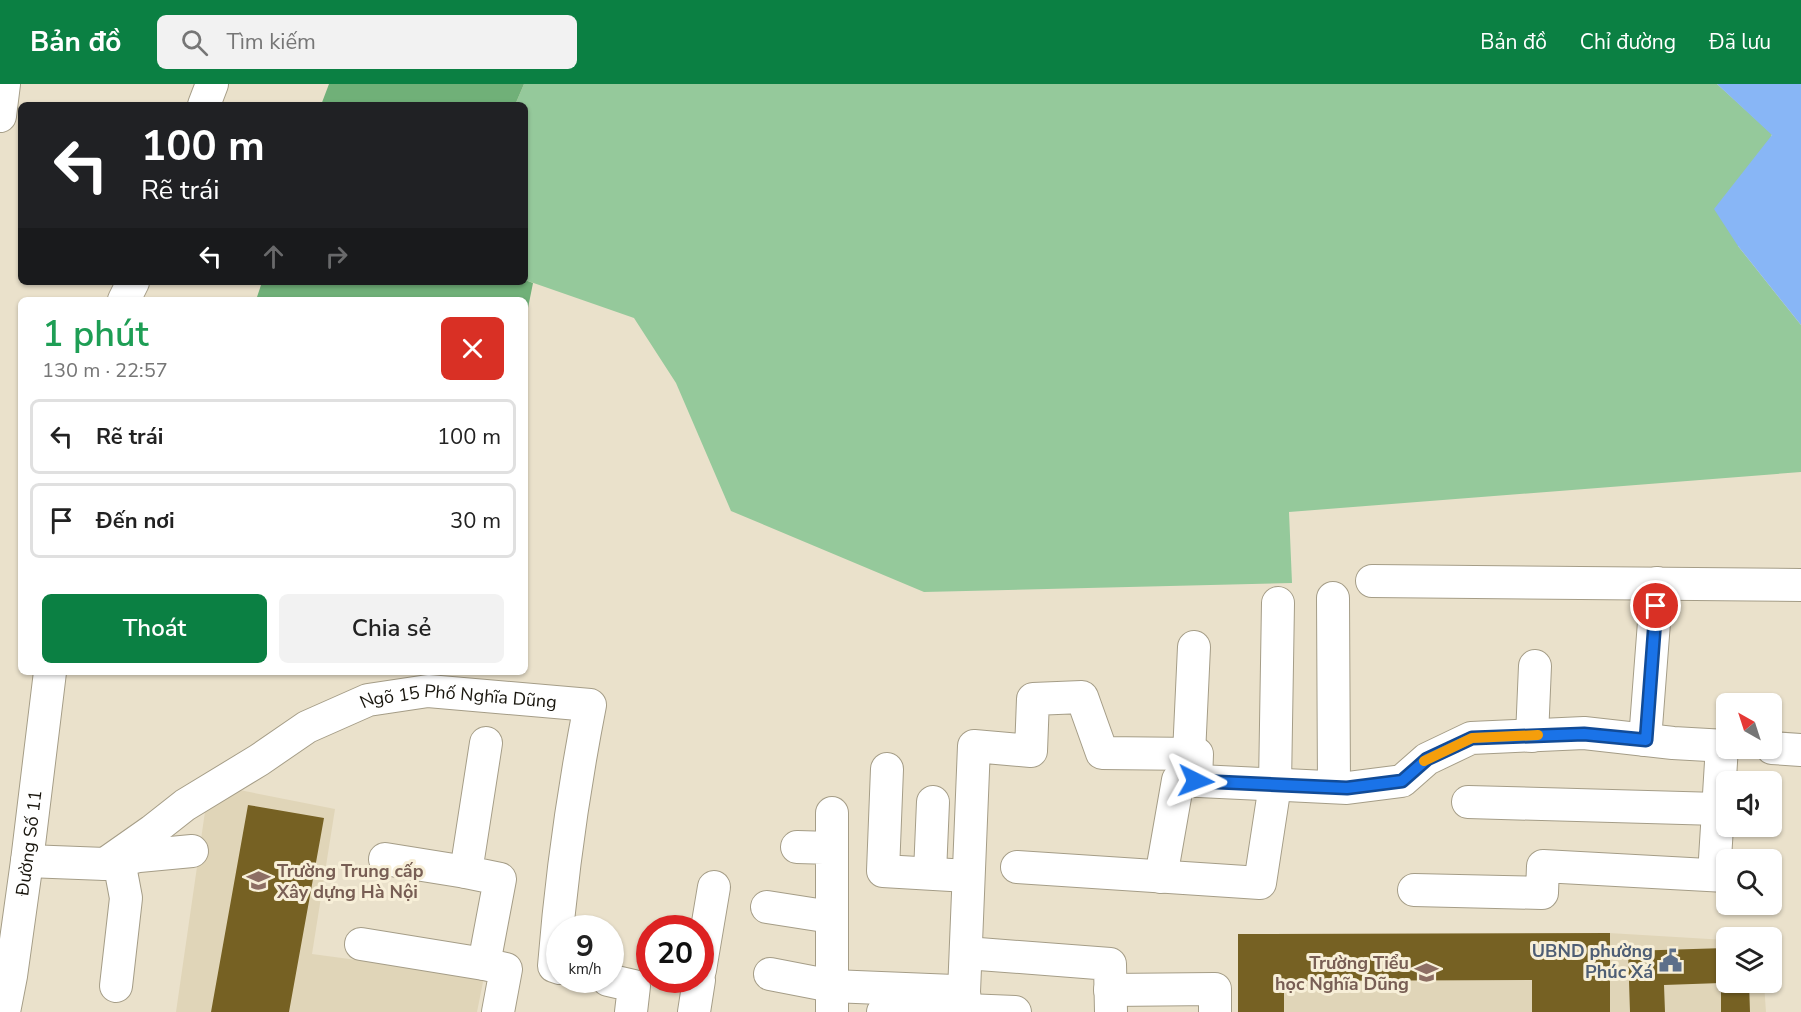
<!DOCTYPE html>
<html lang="vi">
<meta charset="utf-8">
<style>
:root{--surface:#fff;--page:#f2f2f2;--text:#222;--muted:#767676;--line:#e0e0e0;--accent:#0b8043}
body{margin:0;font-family:"Nunito Sans",sans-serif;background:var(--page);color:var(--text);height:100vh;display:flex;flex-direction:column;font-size:22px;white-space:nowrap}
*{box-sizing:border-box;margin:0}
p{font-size:20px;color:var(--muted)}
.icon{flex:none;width:33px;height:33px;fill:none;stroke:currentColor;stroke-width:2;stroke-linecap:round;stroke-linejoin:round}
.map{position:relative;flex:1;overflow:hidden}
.sheet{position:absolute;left:18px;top:213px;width:510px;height:378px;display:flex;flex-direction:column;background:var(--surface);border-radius:9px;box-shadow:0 2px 4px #0004}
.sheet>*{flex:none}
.guide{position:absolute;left:18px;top:18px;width:510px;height:183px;border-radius:9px;box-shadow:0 2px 4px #0004;background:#202124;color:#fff;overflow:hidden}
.needle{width:39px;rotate:321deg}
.tools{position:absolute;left:1716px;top:609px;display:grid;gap:12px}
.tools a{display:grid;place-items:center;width:66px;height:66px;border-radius:9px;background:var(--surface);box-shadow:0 2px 4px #0004;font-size:30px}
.speed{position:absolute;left:546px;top:831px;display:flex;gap:12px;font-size:30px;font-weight:700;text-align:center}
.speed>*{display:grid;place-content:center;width:78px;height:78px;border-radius:50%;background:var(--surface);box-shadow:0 2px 4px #0004;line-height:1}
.speed small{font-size:15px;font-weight:400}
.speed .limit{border:9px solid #d22;background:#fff;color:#111}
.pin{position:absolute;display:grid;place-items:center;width:51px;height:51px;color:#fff;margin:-26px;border:3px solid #fff;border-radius:50%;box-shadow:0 2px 6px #0007}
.me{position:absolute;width:66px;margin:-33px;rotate:93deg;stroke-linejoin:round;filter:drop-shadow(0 0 4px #0008)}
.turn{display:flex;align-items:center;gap:21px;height:126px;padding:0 24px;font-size:27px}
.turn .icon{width:78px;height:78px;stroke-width:2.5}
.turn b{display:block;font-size:42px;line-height:51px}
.lanes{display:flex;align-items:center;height:57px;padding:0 24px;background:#0003;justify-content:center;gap:30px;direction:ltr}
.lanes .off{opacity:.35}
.round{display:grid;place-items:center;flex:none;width:63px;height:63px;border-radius:9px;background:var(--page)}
.headline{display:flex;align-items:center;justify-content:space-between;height:102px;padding:0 24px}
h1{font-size:36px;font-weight:600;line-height:45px;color:#1e9e55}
.primary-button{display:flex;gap:12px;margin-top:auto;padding:12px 24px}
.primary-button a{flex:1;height:69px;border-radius:9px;background:var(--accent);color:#fff;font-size:24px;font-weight:600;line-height:69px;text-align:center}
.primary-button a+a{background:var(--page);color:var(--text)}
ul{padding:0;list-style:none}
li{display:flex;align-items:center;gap:18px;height:75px;margin:0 12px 9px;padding:0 12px;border:3px solid var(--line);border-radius:9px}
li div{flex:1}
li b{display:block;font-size:22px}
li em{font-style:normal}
header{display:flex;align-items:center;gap:36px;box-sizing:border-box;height:84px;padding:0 30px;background:var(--accent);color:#fff}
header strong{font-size:28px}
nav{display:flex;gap:33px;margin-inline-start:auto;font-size:21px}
.search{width:420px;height:54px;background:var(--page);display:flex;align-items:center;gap:15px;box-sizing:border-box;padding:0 21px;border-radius:9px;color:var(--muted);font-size:22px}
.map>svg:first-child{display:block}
</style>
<header>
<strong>Bản đồ</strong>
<div class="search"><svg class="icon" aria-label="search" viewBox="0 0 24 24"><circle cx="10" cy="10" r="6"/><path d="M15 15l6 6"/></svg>Tìm kiếm</div>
<nav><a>Bản đồ</a><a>Chỉ đường</a><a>Đã lưu</a></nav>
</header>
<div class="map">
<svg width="1801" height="928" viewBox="0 0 1801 928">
<rect width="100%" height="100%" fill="#eae1cb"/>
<path fill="#e0d5b8" d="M209,700L335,725L312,870L484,893L477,928H176Z
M1609,849L1726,856V898L1764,899L1766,928H1238V850Z"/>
<path fill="#95c99b" d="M524,0H1717L1772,50L1738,162L1801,241V388L1289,428L1292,499L924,508L731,427L676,299L634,234L525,196V21H515Z"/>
<path fill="#70b078" d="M329,0H524L515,21H321Z
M525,196L533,199L525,239V216H256L262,198H525Z"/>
<path fill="#88b6f6" d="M1717,0H1801V241L1738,162L1714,125L1772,51Z"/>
<path fill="#766123" d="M248,721L324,734L289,928H211Z
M1610,849V928H1532V896L1284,897V928H1238V850Z
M1726,864V898H1749L1750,928H1721V899L1664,901L1665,928H1630L1628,867Z"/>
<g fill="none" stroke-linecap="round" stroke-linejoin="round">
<defs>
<g id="minor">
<path d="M204,21L212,0"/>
<path d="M0,32L4,0"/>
<path d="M124,216L133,198"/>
<path d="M1372,497L1801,501"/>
<path d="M1333,514L1334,703"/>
<path d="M1532,652L1535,582"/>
<path d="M1645,656L1657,499"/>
<path d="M486,659L466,788L500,795L484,880L506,885L498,928"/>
<path d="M1772,664L1801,666"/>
<path d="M1189,670L1194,563"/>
<path d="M887,685L883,787L968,792"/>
<path d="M1468,718L1718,725"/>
<path d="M797,763L832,764V928"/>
<path d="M832,764V729"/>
<path d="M385,775L466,788"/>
<path d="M27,777L105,780L139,772L192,767"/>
<path id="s1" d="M105,780L152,747L185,721L259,676L307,643L368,616L428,607L590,621C573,708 561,794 554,882L560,884"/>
<path d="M1017,783L1260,799L1275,701L1278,519"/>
<path d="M930,789L933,718"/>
<path d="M1714,791L1722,662"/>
<path d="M1161,793L1178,696L1347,704L1402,697L1427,675L1471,654L1584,649L1673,659L1726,662"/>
<path d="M1414,806L1542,809L1543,782L1726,792"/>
<path d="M767,823L831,833"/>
<path d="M361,860L484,880"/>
<path d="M966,869L1110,880L1111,928"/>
<path d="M700,886L714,803"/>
<path d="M770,890L832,902L954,907"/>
<path d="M608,896L634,902L631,928"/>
<path d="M116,902L126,814L119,777"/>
<path d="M1110,906L1215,905V928"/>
<path d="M966,926L1015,928"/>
<path id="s2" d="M4,928L11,892L27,777L50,588"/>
<path d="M694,928L699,896"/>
<path d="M883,928L966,926L964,908L974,662L1031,667L1033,615L1082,613L1102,669L1197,670L1196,697"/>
</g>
</defs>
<use href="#minor" stroke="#a59d87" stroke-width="34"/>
<use href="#minor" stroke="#fff" stroke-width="32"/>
</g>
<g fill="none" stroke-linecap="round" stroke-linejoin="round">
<defs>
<path id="route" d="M1196,697L1347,704L1402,697L1427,675L1472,654L1584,650L1646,656L1656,522"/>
</defs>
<use href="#route" stroke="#114b97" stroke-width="15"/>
<use href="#route" stroke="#1a73e8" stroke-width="10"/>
<path stroke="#f59e0b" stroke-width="10" d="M1424,677L1472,654L1538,651"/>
</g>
<defs>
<symbol id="school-bare" viewBox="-9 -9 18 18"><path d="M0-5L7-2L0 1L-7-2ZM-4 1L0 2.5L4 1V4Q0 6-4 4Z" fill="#8d6e63" stroke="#f7efd8" stroke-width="2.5" paint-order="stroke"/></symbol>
<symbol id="civic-bare" viewBox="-9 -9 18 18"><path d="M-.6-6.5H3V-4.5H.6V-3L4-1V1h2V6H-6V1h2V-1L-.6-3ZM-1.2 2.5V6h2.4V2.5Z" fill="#5c6f8a" stroke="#f7efd8" stroke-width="2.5" paint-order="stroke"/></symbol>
</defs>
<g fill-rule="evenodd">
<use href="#school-bare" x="242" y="780" width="33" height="33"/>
<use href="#civic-bare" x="1654" y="860" width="33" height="33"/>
<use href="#school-bare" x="1410" y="872" width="33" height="33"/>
</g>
<g text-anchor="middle" stroke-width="6" stroke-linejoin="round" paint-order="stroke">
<g font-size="18" fill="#19160e" stroke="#f7efd8">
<text dy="6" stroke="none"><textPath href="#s1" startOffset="402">Ngõ 15 Phố Nghĩa Dũng</textPath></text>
<text dy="6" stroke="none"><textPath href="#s2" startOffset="171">Đường Số 11</textPath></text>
</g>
<g font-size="18" font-weight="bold" fill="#785e54" stroke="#f7efd8" text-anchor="start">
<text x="277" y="793">Trường Trung cấp<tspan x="277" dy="21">Xây dựng Hà Nội</tspan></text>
<text x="1409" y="885" text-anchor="end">Trường Tiểu<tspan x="1409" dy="21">học Nghĩa Dũng</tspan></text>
</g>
<g font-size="18" font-weight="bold" fill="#4e5e75" stroke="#f7efd8" text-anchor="end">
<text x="1653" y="873">UBND phường<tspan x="1653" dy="21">Phúc Xá</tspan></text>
</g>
</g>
</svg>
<div class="tools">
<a><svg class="needle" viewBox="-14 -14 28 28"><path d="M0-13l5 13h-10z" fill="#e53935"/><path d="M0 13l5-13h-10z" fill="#767676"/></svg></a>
<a><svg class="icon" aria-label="sound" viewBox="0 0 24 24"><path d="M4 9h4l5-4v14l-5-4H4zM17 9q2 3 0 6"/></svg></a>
<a><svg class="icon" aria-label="search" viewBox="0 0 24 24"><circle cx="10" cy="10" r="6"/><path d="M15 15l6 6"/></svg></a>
<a><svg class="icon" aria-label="layers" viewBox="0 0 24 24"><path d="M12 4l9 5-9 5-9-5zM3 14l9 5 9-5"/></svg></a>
</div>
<div class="speed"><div>9<small>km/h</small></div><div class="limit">20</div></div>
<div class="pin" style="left:1656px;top:522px;background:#d93025"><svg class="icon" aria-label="arrive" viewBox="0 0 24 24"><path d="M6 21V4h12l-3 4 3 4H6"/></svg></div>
<svg class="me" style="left:1196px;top:697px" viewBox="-20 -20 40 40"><path d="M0-17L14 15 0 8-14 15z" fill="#1a73e8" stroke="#fff" stroke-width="4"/></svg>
<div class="guide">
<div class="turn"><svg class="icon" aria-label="left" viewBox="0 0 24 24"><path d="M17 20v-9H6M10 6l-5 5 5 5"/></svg><div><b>100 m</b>Rẽ trái</div></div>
<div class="lanes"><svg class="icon" aria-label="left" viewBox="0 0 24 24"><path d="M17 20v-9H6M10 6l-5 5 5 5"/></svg><svg class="icon off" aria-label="ahead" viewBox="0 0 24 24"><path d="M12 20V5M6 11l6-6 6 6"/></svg><svg class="icon off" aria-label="right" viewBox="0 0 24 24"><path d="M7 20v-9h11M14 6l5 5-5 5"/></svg></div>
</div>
<section class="sheet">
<div class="headline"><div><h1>1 phút</h1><p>130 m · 22:57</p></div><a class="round" style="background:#d93025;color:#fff"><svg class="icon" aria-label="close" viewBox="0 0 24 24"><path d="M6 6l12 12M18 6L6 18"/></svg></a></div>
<ul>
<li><svg class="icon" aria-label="left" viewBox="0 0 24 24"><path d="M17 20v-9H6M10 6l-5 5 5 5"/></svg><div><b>Rẽ trái</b></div><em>100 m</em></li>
<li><svg class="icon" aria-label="arrive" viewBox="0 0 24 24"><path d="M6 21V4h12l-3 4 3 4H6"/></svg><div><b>Đến nơi</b></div><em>30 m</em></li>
</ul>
<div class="primary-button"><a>Thoát</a><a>Chia sẻ</a></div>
</section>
</div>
